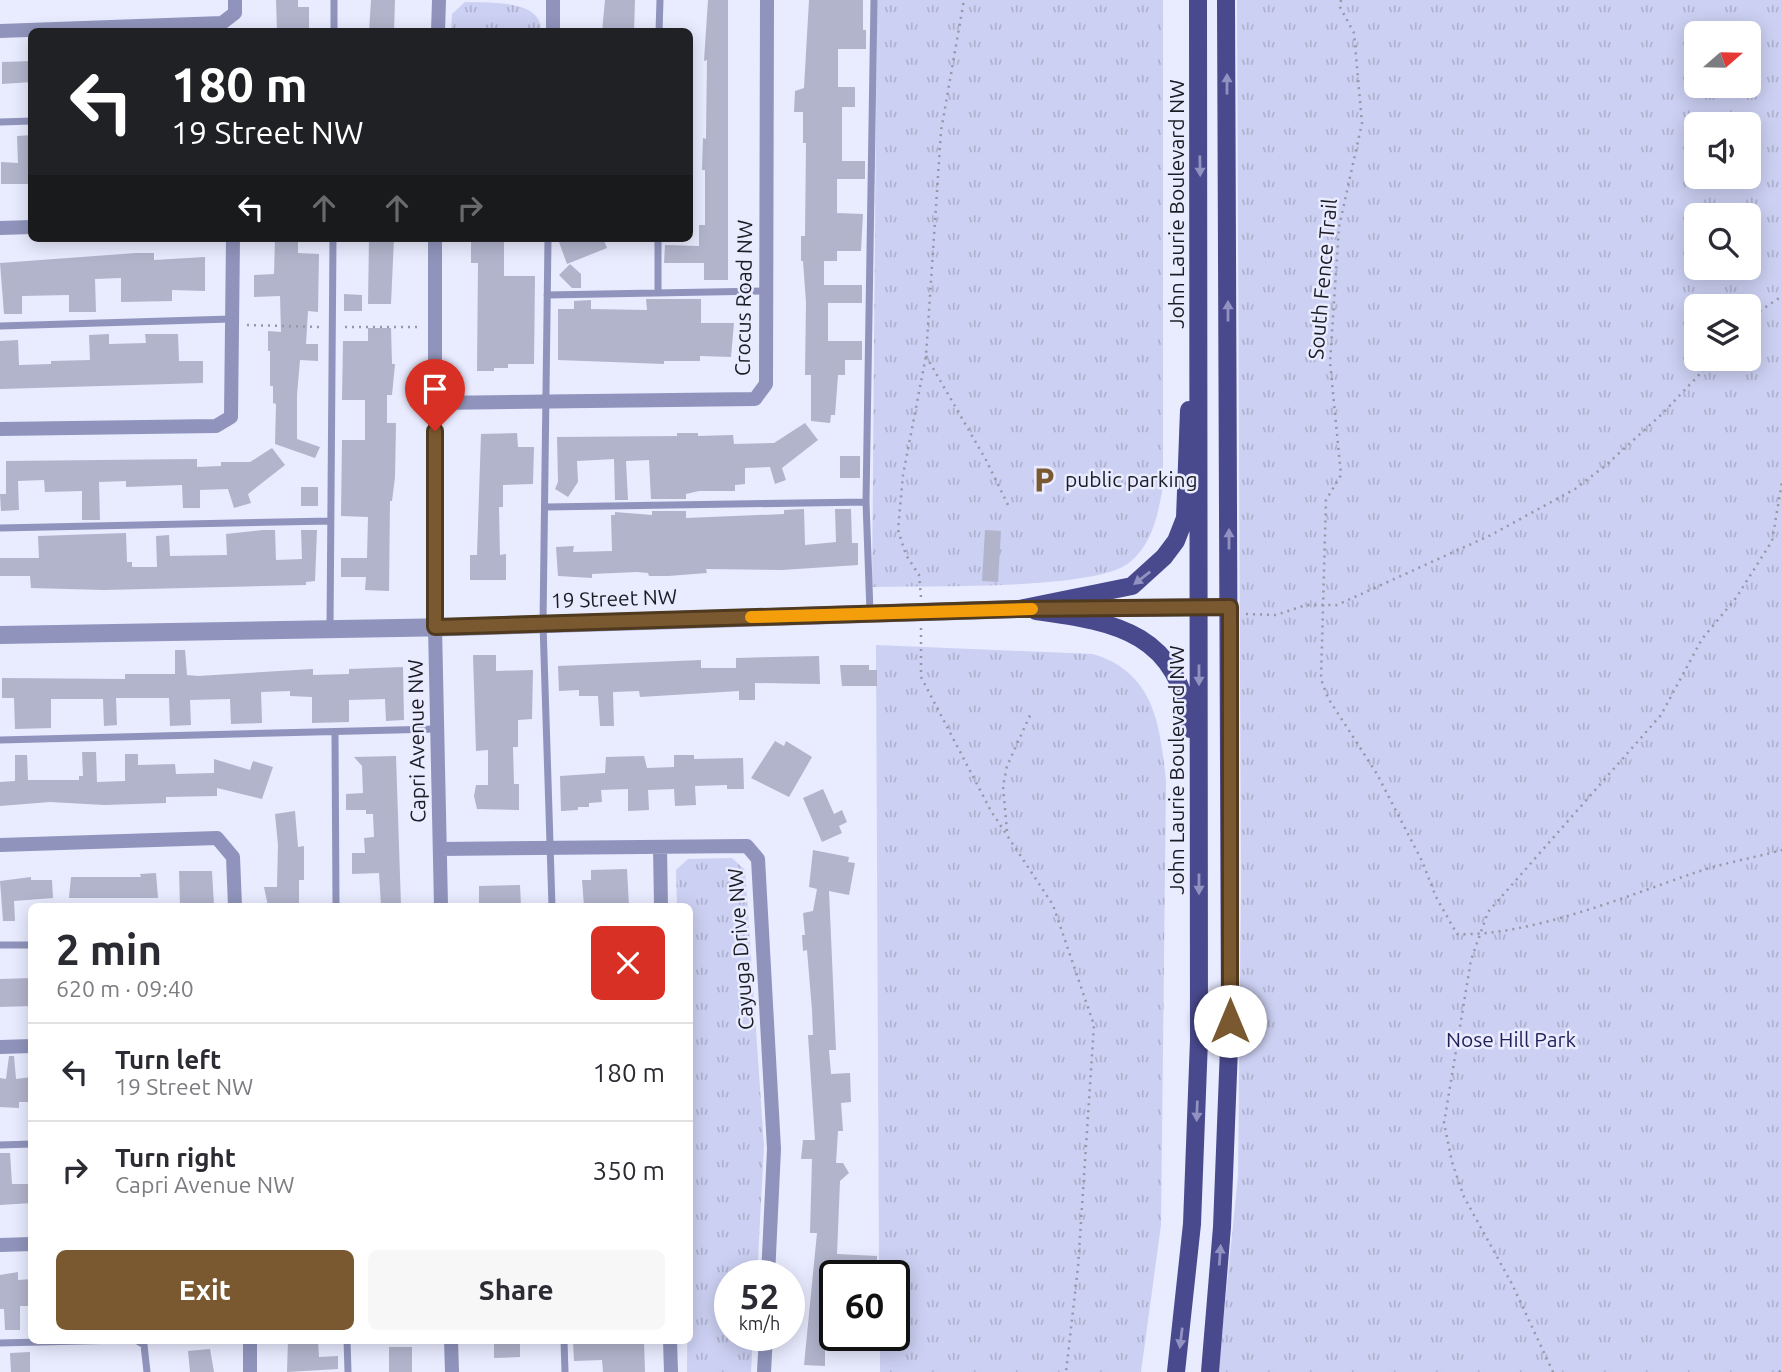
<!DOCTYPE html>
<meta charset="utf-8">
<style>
:root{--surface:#fff;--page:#f7f7f7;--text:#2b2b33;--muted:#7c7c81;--line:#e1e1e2;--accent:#7a5930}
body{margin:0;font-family:Ubuntu,sans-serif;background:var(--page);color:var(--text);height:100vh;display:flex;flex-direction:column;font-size:26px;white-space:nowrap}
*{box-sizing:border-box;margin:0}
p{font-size:23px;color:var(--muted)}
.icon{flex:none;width:38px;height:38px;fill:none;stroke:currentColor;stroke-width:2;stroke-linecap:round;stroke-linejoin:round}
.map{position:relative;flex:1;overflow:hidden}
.panel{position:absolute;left:28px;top:903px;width:665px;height:441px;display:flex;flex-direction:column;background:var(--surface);border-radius:10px;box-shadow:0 4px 18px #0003}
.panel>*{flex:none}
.top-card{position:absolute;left:28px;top:28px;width:665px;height:214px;border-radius:10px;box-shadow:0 4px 18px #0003;background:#202124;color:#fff;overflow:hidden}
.needle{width:46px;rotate:70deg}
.controls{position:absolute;left:1684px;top:21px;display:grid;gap:14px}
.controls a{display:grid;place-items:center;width:77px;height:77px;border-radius:10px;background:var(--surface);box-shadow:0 4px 18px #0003;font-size:35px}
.speed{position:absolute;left:714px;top:1260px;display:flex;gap:14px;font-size:35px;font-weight:700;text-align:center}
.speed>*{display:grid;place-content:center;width:91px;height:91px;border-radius:50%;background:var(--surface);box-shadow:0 4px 18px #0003;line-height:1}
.speed small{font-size:18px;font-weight:400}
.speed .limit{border:4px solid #111;border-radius:10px;background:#fff;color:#111}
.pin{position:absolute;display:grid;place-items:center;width:60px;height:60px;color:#fff;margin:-72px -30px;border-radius:50% 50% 50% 0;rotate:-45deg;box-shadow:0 0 7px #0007}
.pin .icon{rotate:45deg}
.me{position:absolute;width:77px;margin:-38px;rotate:0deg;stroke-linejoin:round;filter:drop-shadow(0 0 5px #0008)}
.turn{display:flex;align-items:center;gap:24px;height:147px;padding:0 28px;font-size:32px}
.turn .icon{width:91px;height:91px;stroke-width:2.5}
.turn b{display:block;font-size:49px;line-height:60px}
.lanes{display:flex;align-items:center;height:66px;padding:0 28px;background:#0003;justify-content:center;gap:35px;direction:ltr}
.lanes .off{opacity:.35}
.round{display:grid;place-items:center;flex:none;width:74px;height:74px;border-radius:10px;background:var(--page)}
.overview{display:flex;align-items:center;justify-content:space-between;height:119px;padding:0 28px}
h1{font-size:42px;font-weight:600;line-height:52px}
.action{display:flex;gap:14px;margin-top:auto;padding:14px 28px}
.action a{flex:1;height:80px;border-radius:10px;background:var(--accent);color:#fff;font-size:28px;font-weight:600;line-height:80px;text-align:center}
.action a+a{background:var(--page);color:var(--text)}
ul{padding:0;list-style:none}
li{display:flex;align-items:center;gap:21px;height:98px;padding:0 28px;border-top:2px solid var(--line)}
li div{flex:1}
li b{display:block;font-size:26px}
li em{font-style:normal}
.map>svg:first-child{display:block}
</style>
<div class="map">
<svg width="1782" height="1372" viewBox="0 0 1782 1372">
<defs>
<pattern id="park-tufts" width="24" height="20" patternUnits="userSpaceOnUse" patternTransform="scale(1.75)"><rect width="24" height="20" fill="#ccd0f2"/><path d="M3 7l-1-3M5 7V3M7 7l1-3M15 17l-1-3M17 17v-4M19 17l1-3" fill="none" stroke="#afb2cf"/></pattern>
</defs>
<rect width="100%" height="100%" fill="#e9ebff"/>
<path fill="url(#park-tufts)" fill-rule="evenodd" d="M877,0H1163V486C1158,514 1153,543 1130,562C1097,591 923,585 872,587Z
M1237,0H1782V1372H1218L1238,1176L1241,887ZM1696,33H1748V86H1696ZM1696,124H1748V177H1696ZM1696,215H1748V268H1696ZM1696,306H1748V359H1696Z
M465,2C493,3 542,0 541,31H451L452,14Z
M876,645L1093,654C1155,673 1160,725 1166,781L1161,1225L1141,1372H880V1335H894V1276H879Z
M732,858L745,870L764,1146L757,1276H730V1335H753L751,1372H687L690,906H677L676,870L688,859Z"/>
<path fill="#b2b4cc" d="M276,0H298V7H309V32H277Z
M371,0H395L394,32H369Z
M605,0H635L634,32H602Z
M708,0H728V280H704V263H664L665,245L699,246V225H705V170H702L703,138L706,139L707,60L704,61Z
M809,0H863V30H866V49H838V87H855V107H842V161H865V179H837V213L863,214L861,251H837V261H824V285H862V303H828V341H862V360H845V375H838L835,415H831L830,423L811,421V375H805L806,302L803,261H801V236H805L806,143H803V112H794L795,91L804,88Z
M32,61V82L2,84V62Z
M32,135V184H1V162L18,163L17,136Z
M275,238H298V253L319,254L318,312L308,311L306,344H318V361L300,360L297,395V439L320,447L315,458L275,444L276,404L273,403V386H270V351H268V331L281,332L280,296L254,297V275L274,274Z
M369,238H394L391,304H368Z
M570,238H603L607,248L567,264L559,242Z
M471,241H504V276H535L534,364H508V368H494V371H477L478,263H471Z
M136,253H154V260L205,257V291L172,290V301L121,302V278L95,279L96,312H69V295L22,296V314H4L0,263Z
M570,264L581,274V288H572L559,275Z
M344,294L362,295V311H344Z
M646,299H701V323H734L731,357L700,356V361H664V364L558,360V309H574V301L591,300V309L647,310Z
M368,328H391L392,364H395L392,395H387V423H396L395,477L392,501H390L389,591L365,590L366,577H341V558H367L368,517L341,516L342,440H365V400H342L343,341H368Z
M109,334V344L146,343L145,334H178L179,361H203V383L0,389V341L18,340L19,365L51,364V361L90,360L89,335Z
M805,423L818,440L782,468L786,480L775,484L770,467L745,468V484L735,485V491H699L686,494V499H651L649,460L626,461L628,500H615L614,459L577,461L578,482L568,497L555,489L558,482L557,437L677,436V433H698V436L733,435L734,444L774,443Z
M517,433L518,447H534L533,484L503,485V507H499L500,555L506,554V580H470V555H477L481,434Z
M272,448L285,465L248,494L251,503L234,508L228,489L200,490V508H183L182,485L126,487V481L99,482L100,520H82V491L45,492L44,480L18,481L19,510L1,511L0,494H6V461L197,459V467L221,466V462H250Z
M840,456H860V478H840Z
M301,487H318V506H301Z
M804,509L805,545L836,542L835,509H851L852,543H858V565L782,570L706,569L707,573L668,576H649L648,573L637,572L592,574V578L558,576L556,547L574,546L573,552L612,551L611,515H615V512L652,515V511H686V518L784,514V510Z
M263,530H275L276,560L302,559L301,530H317L315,581L306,582V585L104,590L31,588L30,576H0V558H39L38,536L126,533L127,562H132V567H157L156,536L169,535L170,556L227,555L226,534Z
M985,530L1001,531L998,582L982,581Z
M175,650H185L187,675L198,676L313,669V675L349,674V669L403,667L404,720L386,721L385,699L349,700V722L312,723V697L290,696V691L261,692L262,723L231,724L230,699L190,700L191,725L170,726L169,698H116L117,725L104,726L103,699H51V728L15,729L14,698H2V678L125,679V674H175Z
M473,655H496V671L533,670L532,719L518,720V747H513L514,784H519V810L477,809L474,796L476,785H488V750L476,751Z
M819,656L820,684L755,683V700H739V691L640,697L639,691L613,692L614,726H600L598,696H579V690L559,691L558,666L701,660V668H736V658Z
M840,665H869V670H877V686H842Z
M775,741L784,746L786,741L812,757L789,797L751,778Z
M82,752H96L97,782L125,781V754H138V765L175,764L176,774L214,773V759L250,770L253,761L273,767L262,799L217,788V796L166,797V803L104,805L50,802L0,806V782L15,781V755H27L28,780H79V776H83Z
M674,755H694V759L743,758L744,789H727V785L695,786L696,805L675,806L674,789L648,790L649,810L628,811V789L601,790L602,802L589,803V807H578V810L561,811L560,776L605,773L606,757L644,756L647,768L674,767Z
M396,756L401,906H381L379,873L352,874V853H365L364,838L374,837L373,814H366V810H346V794L363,793L362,766L354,757Z
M823,789L834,814L842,810L847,822L839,826L842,833L822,842L803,798Z
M295,811L298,847L304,846V880H299V906H268L264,887H277L278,845L275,814Z
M813,850L849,857L848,862L855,863L849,895L829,891L836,1050H829L831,1074L850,1073L851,1102L841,1103L843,1131H838L836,1163H843L849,1173L840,1181L837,1254L877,1256V1267L841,1266L840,1276H835L831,1351L825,1350V1366L804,1365L817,1233H810L812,1159H801L803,1140H815L808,1035H813L812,1010L807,950L803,951L802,935H805L803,913L813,911L817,889L809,887Z
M627,869L629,906H584L582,880H591V870Z
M179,871H212L214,906H180Z
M156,873L158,898H69L71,877H141L140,874Z
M31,877V880H52L53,898L14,901L15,921H3L0,881Z
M520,885L521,906H479V886Z
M32,978V1006L0,1007V979Z
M9,1056H14L16,1079L32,1077V1102H19V1108L0,1107V1078L6,1079Z
M0,1153H10L12,1184H32V1203L0,1205Z
M18,1272V1280L32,1279V1306H20V1330H5L4,1309H0V1275Z
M288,1340H318L319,1357L338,1356V1369L287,1372Z
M494,1340H520V1357L494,1358Z
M644,1340L645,1372H603L602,1360L574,1361L573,1341Z
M389,1347H412V1372H389Z
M210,1349L214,1372H190L188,1351Z
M30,1352V1372H11L10,1353Z"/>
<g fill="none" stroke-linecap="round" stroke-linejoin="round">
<path stroke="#9697a7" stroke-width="2.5" stroke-dasharray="2 5" stroke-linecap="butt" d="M1341,0L1340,7L1354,33L1362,123L1339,227L1330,362L1341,475L1326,500L1321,679L1328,698L1377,774L1422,861L1436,897L1457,934C1527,937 1627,896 1694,873C1723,863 1753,858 1782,850
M1748,319L1782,296
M247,325L321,327
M345,327H422
M926,356L986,460L1010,509
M921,597L919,575L906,555L898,530L903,475L926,356L941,131L964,0
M1246,614L1276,615L1306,605H1337L1491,535L1575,489L1605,466L1662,414L1714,359
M921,628V677L991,811L1053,905L1094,1025L1078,1267L1066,1372
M1007,831L1003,786L1007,766L1032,711
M1553,1372L1512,1284L1464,1197L1452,1162L1444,1123L1471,960L1488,912L1661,715L1702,639L1736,598L1772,541L1782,482
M1779,1372L1782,1369"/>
<path stroke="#9094bc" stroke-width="7" d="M334,32V0
M659,32L660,0
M0,122L32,121
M548,238L543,624L552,906
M658,292V238
M547,295L765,291
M0,326L231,319
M546,507L866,502
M0,528L330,521
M870,612L866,502L874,0
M330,629L333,238
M335,732L336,906
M0,740L436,729
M0,945H32
M0,1145L32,1144
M136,1340L144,1345L147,1372
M347,1340L348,1372
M564,1340L565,1372
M0,1343L123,1340"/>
<path stroke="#9094bc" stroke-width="14" d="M0,31L222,23L235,13V0
M438,32L439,0
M553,32V0
M0,228L32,227
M435,238V627L441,906
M435,403L755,399L766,384L767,0
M0,429L216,426L231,417L233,238
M0,845L217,838L233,857L235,906
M660,847L661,906
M440,849L747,846L758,859L774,1149L768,1276
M0,1047L32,1046
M0,1245L32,1244
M250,1340V1372
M451,1340L452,1372
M670,1340L671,1372
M764,1372L766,1335"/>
<path stroke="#9094bc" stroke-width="18" d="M0,635L455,627L1019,609L1230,607"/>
<path stroke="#49498e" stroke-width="18" d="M1019,609L1132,586L1164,557L1176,541L1185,518L1189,410
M1036,611C1119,622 1179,634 1190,729
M1176,1372L1192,1224L1199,1040L1198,0
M1210,1372L1222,1227L1230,1022L1226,0"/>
</g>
<defs><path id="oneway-solid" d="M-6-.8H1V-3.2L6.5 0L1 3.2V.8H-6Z" transform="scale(1.75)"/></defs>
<g fill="#9192c1">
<use href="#oneway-solid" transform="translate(1227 84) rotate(-90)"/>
<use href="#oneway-solid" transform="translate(1200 166) rotate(89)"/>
<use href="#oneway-solid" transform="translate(1228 311) rotate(-90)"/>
<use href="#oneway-solid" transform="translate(1229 539) rotate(-90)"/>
<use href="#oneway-solid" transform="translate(1142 578) rotate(142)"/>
<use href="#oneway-solid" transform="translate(1199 675) rotate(90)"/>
<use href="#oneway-solid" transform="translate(1199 884) rotate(90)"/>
<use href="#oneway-solid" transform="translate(1197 1111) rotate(92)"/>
<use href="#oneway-solid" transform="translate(1220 1255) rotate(-86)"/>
<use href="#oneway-solid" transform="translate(1181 1338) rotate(97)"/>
</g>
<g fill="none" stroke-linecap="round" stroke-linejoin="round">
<defs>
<path id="route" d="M435,431V627L1019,609L1230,607V1021"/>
</defs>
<use href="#route" stroke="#4f3a1f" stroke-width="18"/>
<use href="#route" stroke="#7a5930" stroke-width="12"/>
<path stroke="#f59e0b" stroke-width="12" d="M751,617L1032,609"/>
</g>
<defs>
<symbol id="parking-bare" viewBox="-9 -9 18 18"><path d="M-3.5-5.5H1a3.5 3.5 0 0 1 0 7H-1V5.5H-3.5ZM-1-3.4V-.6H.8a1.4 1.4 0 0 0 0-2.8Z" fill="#7a5930" stroke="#e9ebff" stroke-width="2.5" paint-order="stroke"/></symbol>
</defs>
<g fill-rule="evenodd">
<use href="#parking-bare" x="1025" y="461" width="38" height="38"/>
</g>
<g text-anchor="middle" stroke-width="5" stroke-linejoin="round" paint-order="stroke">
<g font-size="21" fill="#1c1c25" stroke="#e9ebff">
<text transform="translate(1177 204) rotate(-90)" y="7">John Laurie Boulevard NW</text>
<text transform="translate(1323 279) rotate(-85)" y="7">South Fence Trail</text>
<text transform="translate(744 298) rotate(-89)" y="7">Crocus Road NW</text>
<text transform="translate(614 599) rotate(-2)" y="7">19 Street NW</text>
<text transform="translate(417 741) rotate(-91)" y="7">Capri Avenue NW</text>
<text transform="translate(1177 770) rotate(-90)" y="7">John Laurie Boulevard NW</text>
<text transform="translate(741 949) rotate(-94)" y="7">Cayuga Drive NW</text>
</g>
<g font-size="21" fill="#1c1c25" stroke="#e9ebff" text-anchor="start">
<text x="1065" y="487">public parking</text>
</g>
<g font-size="21" fill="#231f59" stroke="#e9ebff">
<text x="1511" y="1047">Nose Hill Park</text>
</g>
</g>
</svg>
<div class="controls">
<a><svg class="needle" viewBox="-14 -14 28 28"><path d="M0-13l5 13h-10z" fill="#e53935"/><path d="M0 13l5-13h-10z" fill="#7c7c81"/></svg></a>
<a><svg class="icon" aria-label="sound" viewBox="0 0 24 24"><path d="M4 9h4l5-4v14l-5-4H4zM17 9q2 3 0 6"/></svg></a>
<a><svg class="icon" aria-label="search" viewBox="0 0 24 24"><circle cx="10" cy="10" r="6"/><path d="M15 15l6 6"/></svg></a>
<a><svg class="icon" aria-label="layers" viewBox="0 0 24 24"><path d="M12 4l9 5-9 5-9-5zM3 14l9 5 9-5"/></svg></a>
</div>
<div class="speed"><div>52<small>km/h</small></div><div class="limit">60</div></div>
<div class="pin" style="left:435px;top:431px;background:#d93025"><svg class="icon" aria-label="arrive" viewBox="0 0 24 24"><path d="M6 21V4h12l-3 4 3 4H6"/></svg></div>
<svg class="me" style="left:1230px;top:1021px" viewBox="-20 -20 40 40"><circle r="19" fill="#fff"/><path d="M0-13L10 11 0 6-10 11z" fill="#7a5930"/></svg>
<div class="top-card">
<div class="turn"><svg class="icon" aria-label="left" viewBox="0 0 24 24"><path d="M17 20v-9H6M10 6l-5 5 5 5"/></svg><div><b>180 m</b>19 Street NW</div></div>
<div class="lanes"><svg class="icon" aria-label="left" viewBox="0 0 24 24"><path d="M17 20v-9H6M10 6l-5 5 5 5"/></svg><svg class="icon off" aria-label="ahead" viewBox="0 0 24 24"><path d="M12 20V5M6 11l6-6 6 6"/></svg><svg class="icon off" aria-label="ahead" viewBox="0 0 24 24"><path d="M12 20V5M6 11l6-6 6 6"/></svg><svg class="icon off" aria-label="right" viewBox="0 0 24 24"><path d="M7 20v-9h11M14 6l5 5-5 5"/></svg></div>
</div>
<section class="panel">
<div class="overview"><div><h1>2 min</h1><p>620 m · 09:40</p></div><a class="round" style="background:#d93025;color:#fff"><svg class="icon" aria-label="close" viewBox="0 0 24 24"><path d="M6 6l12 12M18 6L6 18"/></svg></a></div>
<ul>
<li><svg class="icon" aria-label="left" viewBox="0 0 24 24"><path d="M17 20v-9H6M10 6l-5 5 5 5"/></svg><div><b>Turn left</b><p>19 Street NW</p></div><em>180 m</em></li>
<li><svg class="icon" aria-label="right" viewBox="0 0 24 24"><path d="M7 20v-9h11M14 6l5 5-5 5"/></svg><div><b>Turn right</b><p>Capri Avenue NW</p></div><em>350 m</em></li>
</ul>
<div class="action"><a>Exit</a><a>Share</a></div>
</section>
</div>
